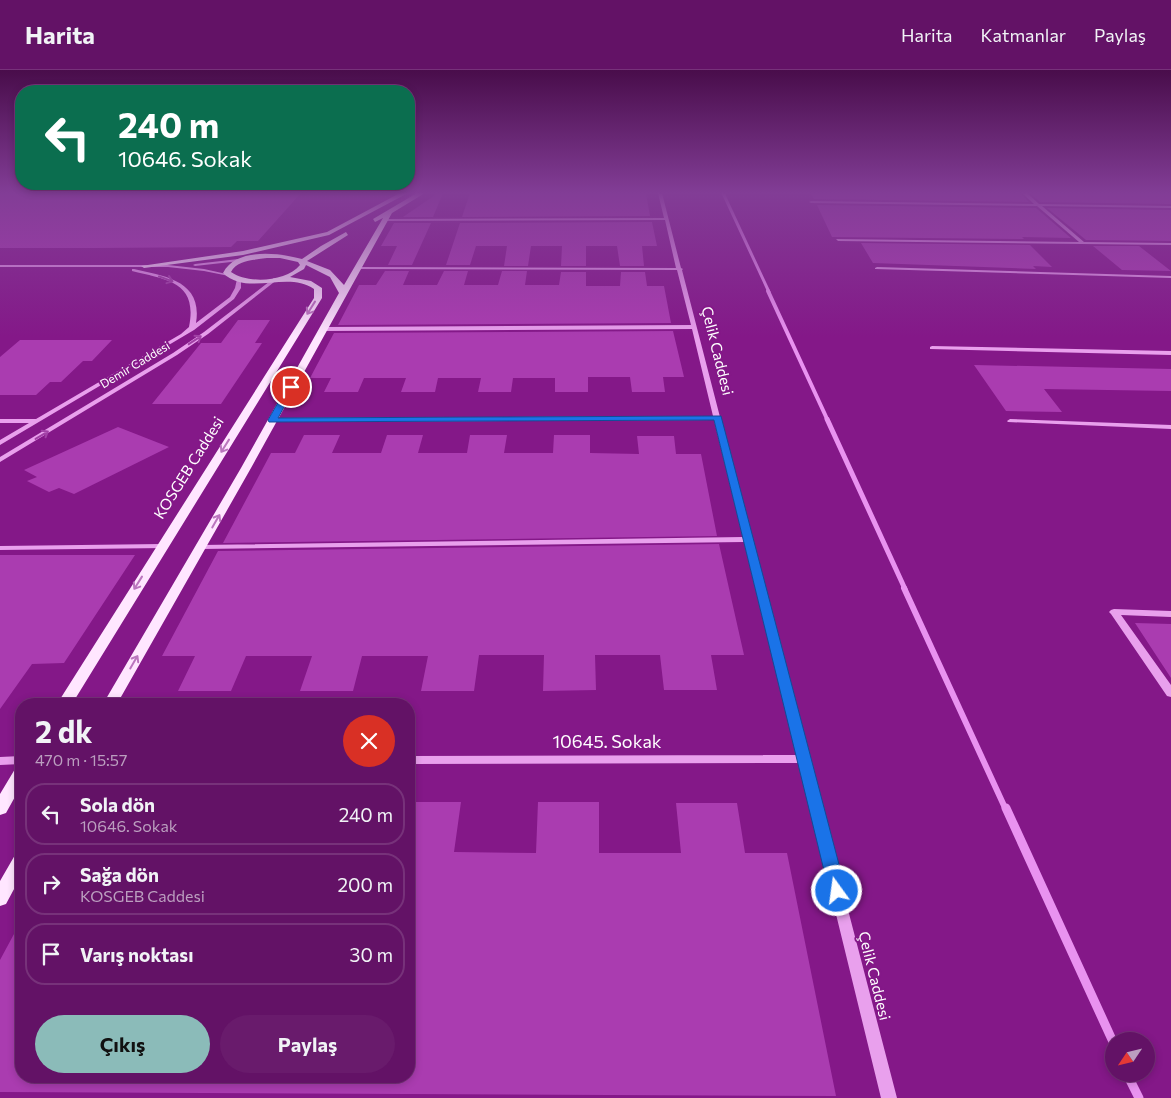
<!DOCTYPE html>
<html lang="tr">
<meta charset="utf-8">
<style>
:root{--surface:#631266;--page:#691b6c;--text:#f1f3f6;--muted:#bb9ebf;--line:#77327a;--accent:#8bbbb9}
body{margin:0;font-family:Commissioner,sans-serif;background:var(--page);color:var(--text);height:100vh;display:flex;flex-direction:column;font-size:19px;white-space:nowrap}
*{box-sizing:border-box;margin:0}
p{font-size:16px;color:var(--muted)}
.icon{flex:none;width:28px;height:28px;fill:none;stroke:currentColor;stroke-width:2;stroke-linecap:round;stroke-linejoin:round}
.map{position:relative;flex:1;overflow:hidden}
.drawer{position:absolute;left:15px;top:628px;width:400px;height:385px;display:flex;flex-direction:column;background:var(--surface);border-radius:20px;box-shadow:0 2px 8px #0003,0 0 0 1px var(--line)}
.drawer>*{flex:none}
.top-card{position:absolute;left:15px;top:15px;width:400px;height:105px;border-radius:20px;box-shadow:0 2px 8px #0003,0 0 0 1px var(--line);background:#0b6e4f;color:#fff;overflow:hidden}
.needle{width:32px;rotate:235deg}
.buttons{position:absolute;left:1105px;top:962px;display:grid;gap:10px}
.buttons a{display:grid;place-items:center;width:50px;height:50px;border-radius:50%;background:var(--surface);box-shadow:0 2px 8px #0003,0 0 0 1px var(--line);font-size:25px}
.pin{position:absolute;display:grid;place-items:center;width:42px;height:42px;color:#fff;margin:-21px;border:2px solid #fff;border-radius:50%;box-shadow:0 1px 5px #0007}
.me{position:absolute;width:55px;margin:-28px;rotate:346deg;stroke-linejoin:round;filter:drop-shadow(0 0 4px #0008)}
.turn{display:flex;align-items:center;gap:18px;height:105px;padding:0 20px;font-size:22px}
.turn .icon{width:65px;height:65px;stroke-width:2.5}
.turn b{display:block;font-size:35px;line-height:42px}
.round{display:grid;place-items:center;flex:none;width:52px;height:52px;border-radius:26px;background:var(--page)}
.summary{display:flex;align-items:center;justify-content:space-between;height:85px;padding:0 20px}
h1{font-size:30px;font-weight:700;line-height:38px}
.button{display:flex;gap:10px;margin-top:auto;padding:10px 20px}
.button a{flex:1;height:58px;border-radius:30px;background:var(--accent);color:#111;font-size:20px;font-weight:700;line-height:58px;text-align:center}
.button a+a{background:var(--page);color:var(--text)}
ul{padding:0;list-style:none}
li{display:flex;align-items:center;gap:15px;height:62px;margin:0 10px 8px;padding:0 10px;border:2px solid var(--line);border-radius:20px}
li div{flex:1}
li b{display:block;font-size:19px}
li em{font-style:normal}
header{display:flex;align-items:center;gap:30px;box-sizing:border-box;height:70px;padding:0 25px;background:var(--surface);border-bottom:1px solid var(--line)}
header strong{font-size:24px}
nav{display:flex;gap:28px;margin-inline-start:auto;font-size:18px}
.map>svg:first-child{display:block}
</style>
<header>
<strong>Harita</strong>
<nav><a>Harita</a><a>Katmanlar</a><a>Paylaş</a></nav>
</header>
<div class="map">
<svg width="1171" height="1028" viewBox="0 0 1171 1028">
<rect width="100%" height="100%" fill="#841888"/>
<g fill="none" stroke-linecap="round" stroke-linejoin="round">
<path stroke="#e992f0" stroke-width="3" d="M723,123L769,222"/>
<path stroke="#e992f0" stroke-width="4" d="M768,221L828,351"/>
<path stroke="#e992f0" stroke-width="5" d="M827,349L905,519"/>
<path stroke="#e992f0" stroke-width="6" d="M904,518L1006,740"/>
<path stroke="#e992f0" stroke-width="9" d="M1006,738L1114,974
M1127,1004L1139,1028"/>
</g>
<path fill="#aa3cb0" d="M0,123H301L258,171H237L231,177L96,178H0Z
M438,123H443L433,147H403Z
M470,123H646L650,146L462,147Z
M811,123H1020L1029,132L814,129Z
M1030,123H1171V134L1040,132Z
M817,135L1036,138L1071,168L1022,167L1024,169L832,167Z
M1047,138L1171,140V171L1086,170Z
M652,152L657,176H642L644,196H620L617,176H586V196H561L562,176H531L528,196H504L507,176H476L470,195H446L460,153Z
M394,153H431L412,195H388L397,176H381Z
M861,173L1030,175L1052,197L1033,196L1036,199L873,193Z
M1093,176H1139L1171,201L1122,200Z
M385,201H409L403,215H437L444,201H468L464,215H498L502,201H527L525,215H559L561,202H586V216H620L621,202H645L647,216H664L671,253L338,255L359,215H376Z
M238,250H270L255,273H262L221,334H152L201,273H221Z
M673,261L684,307H663L665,322H632L630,307H588V322H555V308H513L511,322H478L481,308H438L435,322H401L406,308H364L358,322H324L331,308H310L334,263Z
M20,270H112L92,291H83L61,312H50L36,325H0V287Z
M974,295L1171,299V321L1044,319L1062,342L1006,341Z
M118,357L169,377L74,424L59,418L49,422L27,411L37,407L24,400Z
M304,365H340L332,383H381L387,365H423L418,383H467L470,365H507L504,383H553L554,365H590V383L639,384L637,366H674L676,384H701L717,466L223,473L271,383H295Z
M719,474L744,585H711L717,620H664L660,585H595L596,620L543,621L544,585H479L474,621H421L428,586H362L353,621H300L312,586H246L231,621H178L195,586H162L218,481Z
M0,485H135L64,593L32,594L0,639Z
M1135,553L1171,554V608Z
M409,732H461L454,782L536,783L538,732H599V783H681L676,733H737L745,783H787L836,1026L0,1022V890L21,851V1006H409Z"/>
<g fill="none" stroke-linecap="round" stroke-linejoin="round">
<path fill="#e9a0ed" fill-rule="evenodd" d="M658,123H662L681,198L683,199L682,200L751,467L753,469L752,471L897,1028H881L799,693L409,694V686L797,685L744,472L201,479L197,477L201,475L743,467L714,350L272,352L269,350L272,348L713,346L692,259L324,261L321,259L324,257L691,255L677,200L358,199L356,198L358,197L676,198L665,150L385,151L383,150L385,149L664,148Z
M1022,123H1027L1039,134L1171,136V138L1042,136L1084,172L1171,173V175L838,171L836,169L1079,172L1037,136L811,133L809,132L811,131L1034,134Z
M247,188H249V190L195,196L193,195L195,194Z
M0,195H168L204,199L231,205L229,206L204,201L168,197H0Z
M877,197L1171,206V208L875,199V198Z
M134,199C165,206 203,211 196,253L230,227L235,218L237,209L241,210V218L234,229L194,260L0,375V370L29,353H0V349H36L181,264L189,257C198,212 168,210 132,201V199Z
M274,208L278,209L208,264L177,285L0,392V387L173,283L204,262Z
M932,276L1171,281V285L930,279V277Z
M1010,349L1171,355V359L1008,352L1007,351Z
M162,474H165L166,476L165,478L0,480V476Z
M1114,539L1171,541V547L1121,545L1171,615V627L1167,626L1111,544L1109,542L1111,540Z
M21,686V694L0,695V687Z"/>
<path fill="#ffe6ff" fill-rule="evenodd" d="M400,123H408L329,165L243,185L144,198L141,196L243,181L327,162Z
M417,123H425L392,143L251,398L117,634H103L241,398L339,223L330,207L306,195L304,199L290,207L311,211L322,218V228L72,634H57L314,228V219C287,200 248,227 223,203C236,177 280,183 302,189L321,176L346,162L348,165L307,191L330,200L344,215L383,148L375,152L373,149ZM267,188H280L298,192L300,195C286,212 248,214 231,202C237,190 254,190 267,188Z
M21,697V716L6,743L0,745V724L15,699Z
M21,783V806L6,834L0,836V811L15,785Z"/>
</g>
<defs><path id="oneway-shaft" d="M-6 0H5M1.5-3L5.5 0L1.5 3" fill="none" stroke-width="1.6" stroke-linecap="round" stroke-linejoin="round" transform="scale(1.25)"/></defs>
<g stroke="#a241a6">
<use href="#oneway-shaft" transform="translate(166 209) rotate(20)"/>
<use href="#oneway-shaft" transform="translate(195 270) rotate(-33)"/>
<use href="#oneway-shaft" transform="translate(42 365) rotate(-31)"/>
</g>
<g stroke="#bb75be">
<use href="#oneway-shaft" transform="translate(311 238) rotate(122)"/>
<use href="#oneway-shaft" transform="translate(225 376) rotate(122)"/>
<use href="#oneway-shaft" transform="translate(216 451) rotate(-60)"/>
<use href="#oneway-shaft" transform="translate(138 513) rotate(122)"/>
<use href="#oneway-shaft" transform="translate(134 592) rotate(-60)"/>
</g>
<linearGradient id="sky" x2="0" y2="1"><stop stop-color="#490d4b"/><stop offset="0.46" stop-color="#823d96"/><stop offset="1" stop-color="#823d96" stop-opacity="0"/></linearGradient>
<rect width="1171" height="267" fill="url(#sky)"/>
<path fill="#1a73e8" stroke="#114b97" d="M291,314L295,317L278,348L721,346L846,821L843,826L837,828L832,826L829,821L714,350L269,352L268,350L287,317Z"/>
<g text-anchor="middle" stroke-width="4" stroke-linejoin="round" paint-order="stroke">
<g font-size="12" fill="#fff" stroke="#841888">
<text transform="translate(135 295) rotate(-31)" y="4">Demir Caddesi</text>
</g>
<g font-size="15" fill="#fff" stroke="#841888">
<text transform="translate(717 281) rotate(76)" y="5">Çelik Caddesi</text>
<text transform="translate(189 398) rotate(-58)" y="5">KOSGEB Caddesi</text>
<text transform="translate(874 906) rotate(76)" y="5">Çelik Caddesi</text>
</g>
<g font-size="18" fill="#fff" stroke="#841888">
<text x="607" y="678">10645. Sokak</text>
</g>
</g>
</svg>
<div class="buttons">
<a><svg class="needle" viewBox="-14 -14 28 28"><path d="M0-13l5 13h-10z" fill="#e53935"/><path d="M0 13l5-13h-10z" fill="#bb9ebf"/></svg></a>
</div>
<div class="pin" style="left:291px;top:317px;background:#d93025"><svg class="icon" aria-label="arrive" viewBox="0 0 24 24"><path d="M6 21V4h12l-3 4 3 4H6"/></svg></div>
<svg class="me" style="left:837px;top:821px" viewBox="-20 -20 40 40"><circle r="17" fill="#1a73e8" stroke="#fff" stroke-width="3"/><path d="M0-11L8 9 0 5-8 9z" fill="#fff"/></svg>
<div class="top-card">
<div class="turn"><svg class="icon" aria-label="left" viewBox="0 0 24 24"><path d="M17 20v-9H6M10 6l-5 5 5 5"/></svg><div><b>240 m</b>10646. Sokak</div></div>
</div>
<section class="drawer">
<div class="summary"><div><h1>2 dk</h1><p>470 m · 15:57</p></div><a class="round" style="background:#d93025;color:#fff"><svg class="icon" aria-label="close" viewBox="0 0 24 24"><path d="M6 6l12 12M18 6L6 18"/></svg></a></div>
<ul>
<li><svg class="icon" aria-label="left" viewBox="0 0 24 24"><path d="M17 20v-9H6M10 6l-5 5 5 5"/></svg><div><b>Sola dön</b><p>10646. Sokak</p></div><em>240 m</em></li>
<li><svg class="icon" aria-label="right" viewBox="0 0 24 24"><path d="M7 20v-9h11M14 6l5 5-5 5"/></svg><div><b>Sağa dön</b><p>KOSGEB Caddesi</p></div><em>200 m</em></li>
<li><svg class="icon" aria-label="arrive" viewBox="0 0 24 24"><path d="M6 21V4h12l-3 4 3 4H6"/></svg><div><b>Varış noktası</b></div><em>30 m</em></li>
</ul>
<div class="button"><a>Çıkış</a><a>Paylaş</a></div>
</section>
</div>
